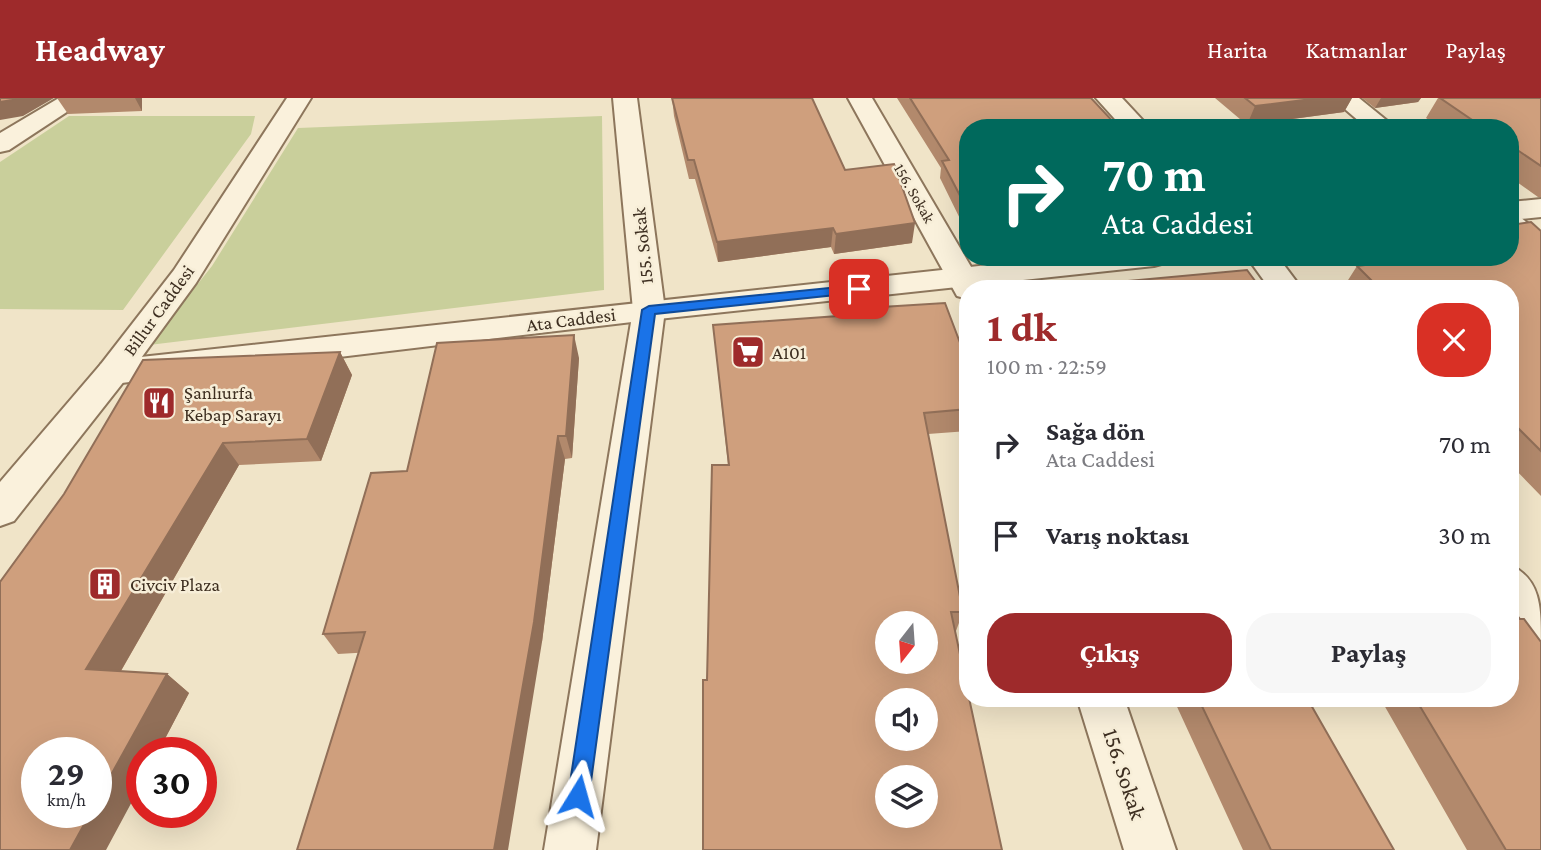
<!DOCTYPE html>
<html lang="tr">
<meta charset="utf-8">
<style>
:root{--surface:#fff;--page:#f7f7f7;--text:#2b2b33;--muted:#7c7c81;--accent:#9e2a2b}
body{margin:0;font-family:"Crimson Pro",serif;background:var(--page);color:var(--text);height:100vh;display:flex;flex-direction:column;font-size:26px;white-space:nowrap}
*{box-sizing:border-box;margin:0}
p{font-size:23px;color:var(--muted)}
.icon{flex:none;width:38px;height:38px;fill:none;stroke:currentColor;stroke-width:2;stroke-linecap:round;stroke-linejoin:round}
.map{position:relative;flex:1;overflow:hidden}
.side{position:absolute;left:959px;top:182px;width:560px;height:427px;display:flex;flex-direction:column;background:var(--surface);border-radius:28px;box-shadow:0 7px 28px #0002}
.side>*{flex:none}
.guide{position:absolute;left:959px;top:21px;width:560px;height:147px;border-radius:28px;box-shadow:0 7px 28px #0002;background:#00695c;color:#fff;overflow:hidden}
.needle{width:46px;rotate:197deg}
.fabs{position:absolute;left:875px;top:513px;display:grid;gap:14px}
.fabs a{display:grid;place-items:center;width:63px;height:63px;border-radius:50%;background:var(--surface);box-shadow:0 7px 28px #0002;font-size:35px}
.speed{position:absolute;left:21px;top:639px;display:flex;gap:14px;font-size:35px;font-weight:700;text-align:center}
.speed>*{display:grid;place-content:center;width:91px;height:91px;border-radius:50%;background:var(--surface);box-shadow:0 7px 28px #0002;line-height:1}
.speed small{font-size:18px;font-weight:400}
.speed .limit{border:10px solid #d22;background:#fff;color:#111}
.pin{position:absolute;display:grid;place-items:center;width:60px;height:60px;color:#fff;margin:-30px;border-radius:14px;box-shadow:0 4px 10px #0006}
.me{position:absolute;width:77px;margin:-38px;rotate:8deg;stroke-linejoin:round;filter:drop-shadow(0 0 5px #0008)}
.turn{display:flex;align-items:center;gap:24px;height:147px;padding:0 28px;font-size:32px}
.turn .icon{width:91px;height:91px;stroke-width:2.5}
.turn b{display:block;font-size:49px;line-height:60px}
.round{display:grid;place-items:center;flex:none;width:74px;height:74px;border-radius:28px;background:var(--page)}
.head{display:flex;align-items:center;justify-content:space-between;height:119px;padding:0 28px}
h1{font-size:42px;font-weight:700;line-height:52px;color:var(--accent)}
.button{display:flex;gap:14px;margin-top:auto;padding:14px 28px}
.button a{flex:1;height:80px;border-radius:28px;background:var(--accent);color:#fff;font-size:28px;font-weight:700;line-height:80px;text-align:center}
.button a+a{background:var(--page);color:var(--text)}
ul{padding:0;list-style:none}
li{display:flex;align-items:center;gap:21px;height:91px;padding:0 28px}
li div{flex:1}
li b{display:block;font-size:26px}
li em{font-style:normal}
header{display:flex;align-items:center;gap:42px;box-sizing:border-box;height:98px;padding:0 35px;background:var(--accent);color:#fff}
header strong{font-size:33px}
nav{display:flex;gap:38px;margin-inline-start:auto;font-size:24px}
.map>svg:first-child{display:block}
</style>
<header>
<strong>Headway</strong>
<nav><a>Harita</a><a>Katmanlar</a><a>Paylaş</a></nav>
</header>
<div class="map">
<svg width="1541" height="752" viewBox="0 0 1541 752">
<rect width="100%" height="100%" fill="#f0e4c8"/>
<path fill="#c9cf9b" d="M69,18H255L251,36L123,212L0,211V64Z
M602,18L604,192L149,247L212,168L298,30Z"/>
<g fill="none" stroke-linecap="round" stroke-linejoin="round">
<defs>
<path id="minor" d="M59,0H88L9,52L0,54V35Z
M287,0H311L196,185L125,282L14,423L0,428V384L101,266L174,172Z
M613,0H637L665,212L596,752H544L633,212Z
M848,0H872L984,191H968V201L957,198Z
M1096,0H1122L1150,30H1123Z
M1332,0H1359L1396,30H1367Z
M1510,116L1520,119L1541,136V160L1530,157L1510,140Z
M1247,159H1278L1302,191H1270Z
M1510,467C1541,481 1541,510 1541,544C1502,530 1510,502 1510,467Z
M1077,600H1124L1176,752H1124Z"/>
<path id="tertiary" d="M1541,101V119L1510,122V104Z
M1062,159H1169L1165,165L1154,168L649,222L113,286L101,282L96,274L101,266L113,262Z"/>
</defs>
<use href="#minor" stroke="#8d765c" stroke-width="4"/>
<use href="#tertiary" stroke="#8d765c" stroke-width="4"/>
<use href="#minor" fill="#faf1dc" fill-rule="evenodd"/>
<use href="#tertiary" fill="#faf1dc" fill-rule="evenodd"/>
</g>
<path fill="#b2896c" d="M57,0H142V13L68,16Z
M672,0L845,72L912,145L834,156L831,149L718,164L695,81H689L674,18Z
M897,0H1091L968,30V137L940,80L941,70Z
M1215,0H1352L1344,14L1247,27Z
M1362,0H1421L1418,4L1375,10Z
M1438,0H1541V99H1538L1510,79V30H1440L1426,20Z
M1541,133V398L1510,366V191H1344L1343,190L1357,168L1510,159Z
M850,211L968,266V333L928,336L963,514L956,533L707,582L728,367L713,227L849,217Z
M340,254L352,277L321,363L239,367L121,573L167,576L189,595L158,654H142L0,484Z
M579,260L572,360L565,361L542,544L338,556L323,536L407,373Z
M1173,600H1307L1394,752H1243Z
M1380,600H1510L1541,752H1467Z"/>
<path fill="#916f58" d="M15,0H54L23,18L0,22V4Z
M135,0H142V13Z
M1320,0H1352L1344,14L1247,27L1255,8Z
M1381,0H1421L1418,4L1375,10Z
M915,125L912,145L834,156L836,136Z
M833,130L831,149L718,164L717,144Z
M574,237L579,260L572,360L566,338Z
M340,254L352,277L321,363L307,341Z
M558,338L565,361L542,544L508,752H494Z
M223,345L239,367L111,590L86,571Z
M167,576L189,595L158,654H142V685L106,752H70L91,714H96V704Z"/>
<path fill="#cf9f7d" stroke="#916f58" stroke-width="2" fill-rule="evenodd" d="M0,0H15L12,2L0,4Z
M672,0H812L845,72L894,66L915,125L836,136L833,130L717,144L694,62H688Z
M910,0H1091L1119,30H968V113L942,63L949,62Z
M1245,0H1320L1255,8Z
M1440,0H1541V68L1510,47V30H1484Z
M1531,124L1541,133V353L1510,322V191H1380L1357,168L1430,159H1510V127Z
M1247,172L1261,191H1041Z
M945,205L968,266V311L924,315L963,514H951L968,594V600H969L1002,752H703V582H707L712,367H729L713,227L852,217L850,211ZM887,525H926V564H887ZM887,602H926V640H887ZM887,679H926V718H887Z
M574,237L566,338H558L534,524L494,752H297L365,534L323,536L371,375L407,373L437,245Z
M340,254L307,341L223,345L86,571L167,576L96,704V654H37V714H91L70,752H0V484L64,396L143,262Z
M1510,508L1520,521H1524L1541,544V752H1506L1415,600H1510Z
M1198,600H1307L1394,752H1271Z"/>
<path fill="#1a73e8" stroke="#114b97" stroke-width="2" d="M859,187L864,188V194L655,216L589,698L586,705L578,709L571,705L568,698L642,212L649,208Z"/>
<defs>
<symbol id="supermarket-square" viewBox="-11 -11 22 22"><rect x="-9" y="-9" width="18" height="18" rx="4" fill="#9e2a2b" stroke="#f7eed8"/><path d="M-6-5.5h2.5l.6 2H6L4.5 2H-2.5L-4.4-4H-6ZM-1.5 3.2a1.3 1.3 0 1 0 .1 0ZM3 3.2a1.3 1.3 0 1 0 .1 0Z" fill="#fff"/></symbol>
<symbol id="restaurant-square" viewBox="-11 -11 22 22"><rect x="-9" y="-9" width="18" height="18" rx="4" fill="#9e2a2b" stroke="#f7eed8"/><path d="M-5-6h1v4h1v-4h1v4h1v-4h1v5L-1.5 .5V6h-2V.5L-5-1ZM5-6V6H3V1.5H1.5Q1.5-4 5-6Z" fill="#fff"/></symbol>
<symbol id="building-square" viewBox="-11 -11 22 22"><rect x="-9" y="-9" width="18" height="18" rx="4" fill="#9e2a2b" stroke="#f7eed8"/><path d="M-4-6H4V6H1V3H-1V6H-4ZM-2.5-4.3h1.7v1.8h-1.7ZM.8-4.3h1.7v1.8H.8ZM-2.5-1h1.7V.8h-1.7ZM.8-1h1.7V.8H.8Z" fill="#fff"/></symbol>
</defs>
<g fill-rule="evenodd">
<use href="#supermarket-square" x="729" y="235" width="38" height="38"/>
<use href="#restaurant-square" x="140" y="286" width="38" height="38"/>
<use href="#building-square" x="86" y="467" width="38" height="38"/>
</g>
<g text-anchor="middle" stroke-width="5" stroke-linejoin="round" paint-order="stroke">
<g font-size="16" fill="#3d2e20" stroke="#f7eed8">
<text transform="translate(915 95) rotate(60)" y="6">156. Sokak</text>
</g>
<g font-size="19" fill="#3d2e20" stroke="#f7eed8">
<text transform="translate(642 148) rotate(-96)" y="7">155. Sokak</text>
<text transform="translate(158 212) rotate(-54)" y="7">Billur Caddesi</text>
<text transform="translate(571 221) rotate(-7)" y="7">Ata Caddesi</text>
</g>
<g font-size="19" fill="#3d2e20" stroke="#f7eed8" text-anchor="start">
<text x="772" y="261">A101</text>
<text x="184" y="301">Şanlıurfa<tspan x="184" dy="22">Kebap Sarayı</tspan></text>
<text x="130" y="493">Civciv Plaza</text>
</g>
<g font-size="23" fill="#3d2e20" stroke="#f7eed8">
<text transform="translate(1125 676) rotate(72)" y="8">156. Sokak</text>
</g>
</g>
</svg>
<div class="fabs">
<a><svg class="needle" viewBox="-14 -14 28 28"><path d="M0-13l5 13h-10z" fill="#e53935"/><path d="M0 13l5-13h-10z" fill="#7c7c81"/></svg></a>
<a><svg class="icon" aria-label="sound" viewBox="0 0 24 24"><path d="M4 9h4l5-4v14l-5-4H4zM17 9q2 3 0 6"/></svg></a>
<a><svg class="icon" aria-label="layers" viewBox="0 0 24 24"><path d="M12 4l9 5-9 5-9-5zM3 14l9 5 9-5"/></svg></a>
</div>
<div class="speed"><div>29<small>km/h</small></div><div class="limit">30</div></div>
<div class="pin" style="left:859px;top:191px;background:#d93025"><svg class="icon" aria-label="arrive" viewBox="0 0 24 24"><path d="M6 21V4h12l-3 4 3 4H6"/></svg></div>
<svg class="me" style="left:578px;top:698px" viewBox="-20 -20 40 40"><path d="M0-17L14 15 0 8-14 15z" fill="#1a73e8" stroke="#fff" stroke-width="4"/></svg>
<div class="guide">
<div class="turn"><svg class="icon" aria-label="right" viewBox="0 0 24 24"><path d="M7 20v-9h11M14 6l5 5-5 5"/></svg><div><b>70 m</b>Ata Caddesi</div></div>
</div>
<section class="side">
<div class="head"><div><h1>1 dk</h1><p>100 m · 22:59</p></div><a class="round" style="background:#d93025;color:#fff"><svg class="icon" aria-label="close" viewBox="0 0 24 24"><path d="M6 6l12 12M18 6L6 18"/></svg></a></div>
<ul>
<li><svg class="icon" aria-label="right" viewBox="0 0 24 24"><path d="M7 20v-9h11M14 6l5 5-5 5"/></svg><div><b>Sağa dön</b><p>Ata Caddesi</p></div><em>70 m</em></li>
<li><svg class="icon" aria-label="arrive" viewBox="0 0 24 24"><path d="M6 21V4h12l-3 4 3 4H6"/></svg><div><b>Varış noktası</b></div><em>30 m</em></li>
</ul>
<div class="button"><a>Çıkış</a><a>Paylaş</a></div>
</section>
</div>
